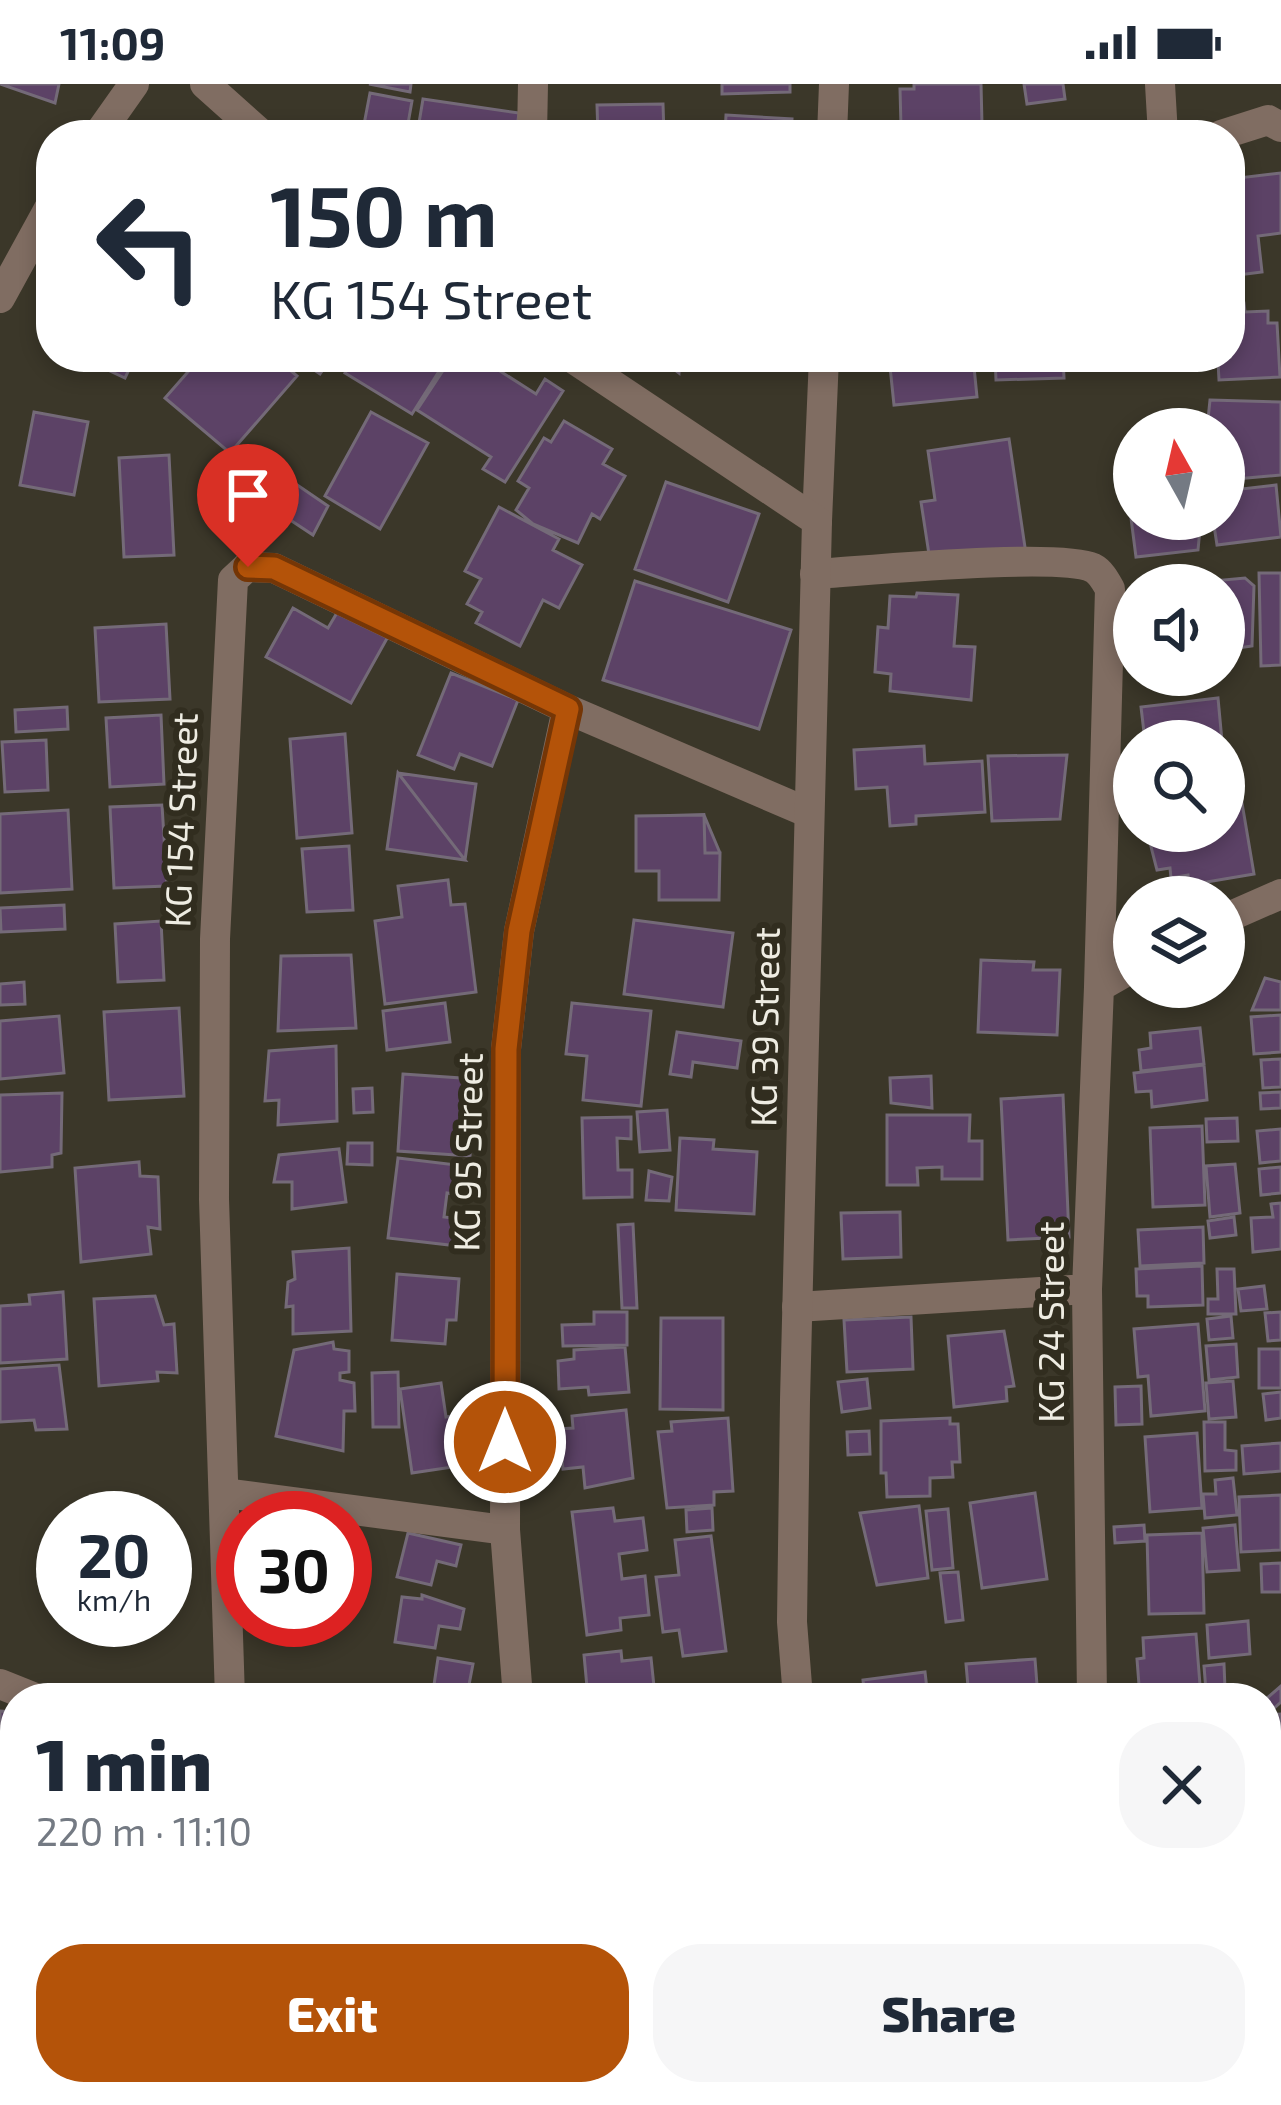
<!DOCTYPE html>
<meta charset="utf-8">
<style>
:root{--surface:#fff;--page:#f6f6f7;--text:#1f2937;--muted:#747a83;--accent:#b45309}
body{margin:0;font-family:"Exo 2",sans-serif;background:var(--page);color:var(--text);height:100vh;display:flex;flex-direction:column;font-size:45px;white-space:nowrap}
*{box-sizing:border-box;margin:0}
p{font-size:39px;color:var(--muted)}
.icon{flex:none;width:66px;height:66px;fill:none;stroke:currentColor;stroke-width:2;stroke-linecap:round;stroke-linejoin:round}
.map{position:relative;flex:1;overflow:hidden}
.sheet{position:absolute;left:0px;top:1599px;width:1281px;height:423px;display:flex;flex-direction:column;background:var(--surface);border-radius:48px 48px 0 0;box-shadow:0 6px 18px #0003}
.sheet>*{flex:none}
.top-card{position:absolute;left:36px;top:36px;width:1209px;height:252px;border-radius:48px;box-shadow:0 6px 18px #0003;background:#fff;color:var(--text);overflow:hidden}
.needle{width:78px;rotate:352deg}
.controls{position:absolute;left:1113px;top:324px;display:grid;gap:24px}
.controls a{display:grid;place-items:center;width:132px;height:132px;border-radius:50%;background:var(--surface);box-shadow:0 6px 18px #0003;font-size:60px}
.speed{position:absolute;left:36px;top:1407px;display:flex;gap:24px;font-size:60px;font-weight:700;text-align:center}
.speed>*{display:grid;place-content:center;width:156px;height:156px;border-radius:50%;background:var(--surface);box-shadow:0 6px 18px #0003;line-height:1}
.speed small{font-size:30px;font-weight:400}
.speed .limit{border:18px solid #d22;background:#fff;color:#111}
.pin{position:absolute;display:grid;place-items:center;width:102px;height:102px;color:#fff;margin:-123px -51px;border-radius:50% 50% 50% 0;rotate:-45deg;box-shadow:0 0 12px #0007}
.pin .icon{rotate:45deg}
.me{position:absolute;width:132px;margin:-66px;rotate:0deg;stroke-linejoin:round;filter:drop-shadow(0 0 9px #0008)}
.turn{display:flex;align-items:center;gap:42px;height:252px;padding:0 36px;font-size:54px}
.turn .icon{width:156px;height:156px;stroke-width:2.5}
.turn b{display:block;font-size:84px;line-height:102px}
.round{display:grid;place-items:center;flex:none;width:126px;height:126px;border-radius:48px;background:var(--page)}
.head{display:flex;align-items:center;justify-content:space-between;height:204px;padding:0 36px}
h1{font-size:72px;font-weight:800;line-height:90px}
.cta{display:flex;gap:24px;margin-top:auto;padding:24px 36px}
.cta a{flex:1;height:138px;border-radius:48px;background:var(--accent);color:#fff;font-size:48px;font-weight:800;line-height:138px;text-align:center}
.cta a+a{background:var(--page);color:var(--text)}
.status{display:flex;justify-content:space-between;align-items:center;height:84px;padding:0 60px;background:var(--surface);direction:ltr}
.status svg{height:33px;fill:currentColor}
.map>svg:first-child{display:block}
</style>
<div class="status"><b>11:09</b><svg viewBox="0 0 49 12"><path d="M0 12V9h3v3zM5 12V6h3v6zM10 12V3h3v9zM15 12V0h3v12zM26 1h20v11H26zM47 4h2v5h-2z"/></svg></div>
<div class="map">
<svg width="1281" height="2021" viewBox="0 0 1281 2021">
<rect width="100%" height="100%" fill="#3b3729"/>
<path fill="#5c4266" stroke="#746a78" stroke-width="3" d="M0,0H59L55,19Z
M369,0H411L410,8Z
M722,0H790V8L722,10Z
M914,0H981L982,40L901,42L900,5H914Z
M1024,0H1063L1065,15L1027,20Z
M370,9L412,17L406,51H362Z
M423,15L519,29L516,51H417Z
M663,20L664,51H598L597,21Z
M726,31L792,35L791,51H725Z
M1281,89V149L1258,152L1262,188L1230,192V95Z
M1244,219L1245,228L1268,227V239H1277L1280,293L1219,296L1218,278H1208V273H1230V220Z
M80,273H135L125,294Z
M201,273H275L297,292L230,369L165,314Z
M295,273H332L320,290Z
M355,273H448L412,330L345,289Z
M452,273H478L536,310L545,295L563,307L505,398L483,385L491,373L417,326Z
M658,273H680L679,289Z
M889,273H973L977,313L894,321Z
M984,273H1063L1064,294L996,296L995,273Z
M1210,316L1281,318V391L1224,396V345H1207Z
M34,328L88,338L74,411L20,401Z
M371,328L428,359L380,445L325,412Z
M564,337L612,365L603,380L625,392L600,435L592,430L578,459L533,440L516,426L529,404L518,397L544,354L551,358Z
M1009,355L1026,470L930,477L921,418L935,416L928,367Z
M169,371L174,471L124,473L119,374Z
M287,394L328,422L313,451L263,418Z
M666,398L759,430L728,518L635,485Z
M1276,401L1281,453L1217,461L1213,435H1224V407Z
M1134,402V435H1201L1198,466L1136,473L1127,403Z
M499,423L559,455L553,466L582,481L559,524L543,516L520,562L476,539L482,528L467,520L481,495L465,487Z
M1259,489H1281V581L1261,582Z
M1245,494L1254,502L1252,562L1224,566V501H1170Z
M635,497L791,546L759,645L603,596Z
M917,509L958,511L954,562L975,563L971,616L890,607L891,590L875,588L878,543L888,544L890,512L916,513Z
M341,522L390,549L351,619L266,573L293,524L328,544Z
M166,540L170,615L99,618L95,544Z
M451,589L518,616L492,682L460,670L454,685L418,671Z
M451,589L518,616L492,682L460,670L454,685L418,671Z
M1218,614L1222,657H1145L1141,623Z
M67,623L68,645L16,648L15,626Z
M161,631L164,700L110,703L106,634Z
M345,650L352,749L297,754L290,655Z
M46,656L48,706L5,708L2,658Z
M924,662L925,680L982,677L985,728L916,732V740L890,742L887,703L856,705L854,666Z
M1067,671L1060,735L992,737L988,672Z
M398,689L476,700L465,776L387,765Z
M398,689L465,776L387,765Z
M1242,719L1254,790L1189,801L1188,791L1171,794L1170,784L1157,786L1147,747H1224V722Z
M162,721L167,802L114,804L110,723Z
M68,726L72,805L0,809V730Z
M704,731L705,769H720L719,816H659V787H636V732Z
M704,731L720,769L719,816H659V787H636V732Z
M349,762L353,826L307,828L302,765Z
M349,762L353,826L307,828L302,765Z
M448,796L451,821L465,820L476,908L385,920L375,837L402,833L398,802Z
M64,821L65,845L1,848L0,824Z
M634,836L733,849L723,923L624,910Z
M161,837L164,896L118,898L115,840Z
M351,871L356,944L278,947L281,872Z
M981,876L1034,878L1033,886H1060L1057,951L978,948Z
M1265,894L1281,898V926H1252Z
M24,898L25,920L0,921V900Z
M445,919L450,958L387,966L383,927Z
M572,919L651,927L641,1022L583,1016L587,972L566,970Z
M179,924L184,1012L109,1016L104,928Z
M1281,931V968L1254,970L1251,933Z
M59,932L64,989L0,995V937Z
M1200,944L1204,980L1141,987L1139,966L1151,964L1150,949Z
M677,948L741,957L737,984L693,978L691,993L670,990Z
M336,962L337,1037L278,1041L279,1016L265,1017L269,967Z
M1281,975V1003L1263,1004L1261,976Z
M1204,981L1207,1016L1152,1023L1151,1007L1136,1008L1134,989Z
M403,990L475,995L470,1072L398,1067Z
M931,992L932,1024L891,1019L890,994Z
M372,1004L373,1028L354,1029L353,1005Z
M1281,1008V1024L1261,1025L1260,1009Z
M62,1009L61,1069L52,1071V1083L0,1088V1011Z
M1063,1011L1069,1153L1008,1156L1001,1015Z
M667,1026L670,1066L640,1068L637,1028Z
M887,1031H970L969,1057H982V1095H942V1083L917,1084L918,1101H887Z
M631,1033V1055L617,1054L618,1086H632V1113L584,1114L582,1034Z
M1237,1034L1238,1057L1207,1058L1206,1035Z
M1202,1042L1205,1121L1153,1123L1150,1044Z
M1281,1045V1077L1260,1079L1257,1047Z
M680,1054L714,1056L713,1065L757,1068L754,1130L676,1126Z
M680,1054L714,1056L713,1065L757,1068L754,1130L676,1126Z
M348,1059H372V1081L347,1080Z
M339,1065L346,1118L292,1125V1098H274L279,1071Z
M398,1074L473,1083L469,1112L447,1109L444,1133L461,1135L458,1162L388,1154Z
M139,1078L140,1092L158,1093L160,1145L148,1143L151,1170L81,1178L75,1084Z
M1235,1080L1240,1129L1210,1133L1206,1082Z
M1281,1083V1109L1261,1111L1259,1085Z
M649,1087L672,1093L669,1117L646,1116Z
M1281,1119V1165L1253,1168L1251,1134L1273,1133L1271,1120Z
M900,1128L901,1173L843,1175L841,1129Z
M1234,1133L1236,1151L1210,1154L1208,1137Z
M633,1140L637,1224H622L618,1141Z
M1203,1143L1204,1179L1140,1182L1138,1146Z
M349,1164L351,1247L293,1250V1222L286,1223L288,1198L295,1195L293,1168Z
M1202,1182L1203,1221L1148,1223V1212H1137L1136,1185Z
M1217,1185H1234L1236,1230H1208V1215H1218Z
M397,1190L459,1195L456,1236H447L445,1260L392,1256Z
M1264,1202L1267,1225L1241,1227L1238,1205Z
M63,1208L67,1275L0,1279V1222L30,1220L29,1211Z
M155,1212L164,1241L174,1240L177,1289L157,1288L158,1297L99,1302L94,1215Z
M594,1228H627V1261L563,1262L562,1241L594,1240Z
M1281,1228V1256L1268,1257L1265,1229Z
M1231,1232L1233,1254L1209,1256L1207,1235Z
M911,1233L913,1285L847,1288L844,1236Z
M661,1234H723V1326L660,1325Z
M1198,1240L1205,1327L1151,1332L1148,1292L1138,1293L1134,1245Z
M1004,1247L1014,1302L1006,1303L1007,1317L954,1323L948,1252Z
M333,1258L334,1265L349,1267V1288L340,1289V1296L354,1299L355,1327H344L343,1367L276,1352L294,1266Z
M1236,1260L1238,1293L1209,1296L1206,1262Z
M625,1263L629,1308L589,1311L588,1303L559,1305L558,1277L574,1275V1266Z
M1259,1265H1281V1304H1259Z
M59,1281L67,1345L36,1346L34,1336L0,1338V1285Z
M398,1288L399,1343H373L372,1289Z
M867,1295L870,1324L842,1328L838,1298Z
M1233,1297L1236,1333L1209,1335L1206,1299Z
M441,1299L446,1333L459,1331L466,1381L412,1389L400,1305Z
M1141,1302L1142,1340L1116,1341L1115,1303Z
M1281,1308V1334L1266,1336L1263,1310Z
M626,1326L633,1394L585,1404L583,1383L563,1385L559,1345L573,1344L572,1332Z
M728,1334L733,1407L714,1408V1421L667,1424L658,1348L672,1347L671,1338Z
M950,1334V1340H958L960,1378H952L953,1393L930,1394V1412L887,1413L886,1389H881V1337Z
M1204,1338H1225V1366L1236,1367V1386L1205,1387Z
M869,1347L870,1370L848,1371L847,1348Z
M1197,1349L1202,1424L1150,1428L1145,1353Z
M1281,1359V1387L1244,1390L1242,1362Z
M1233,1394L1237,1431L1205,1434L1203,1410H1216L1215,1396Z
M1035,1409L1047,1495L982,1504L970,1419Z
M1281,1411V1466L1241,1468L1239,1413Z
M919,1422L928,1494L877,1501L860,1429Z
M613,1424L615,1437L643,1434L647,1466L619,1470L622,1495L645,1492L649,1531L620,1534L621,1546L587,1551L572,1428Z
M712,1424L713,1446L687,1448L686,1426Z
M948,1425L953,1484L932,1486L926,1427Z
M1144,1441L1145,1457L1115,1459L1114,1443Z
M1235,1441L1239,1486L1207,1488L1203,1444Z
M408,1449L461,1461L456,1482L437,1477L431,1501L397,1493Z
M1202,1449L1204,1529L1149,1530L1147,1451Z
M711,1452L726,1567L683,1572L679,1546L663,1548L656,1493L679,1491L675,1456Z
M1281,1479V1508H1262L1261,1480Z
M958,1488L963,1536L946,1538L940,1489Z
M422,1511L464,1525L460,1545L439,1542L435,1564L395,1558L402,1513L422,1515Z
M1248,1537L1250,1570L1209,1574L1207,1541Z
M1196,1550L1201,1614H1140L1137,1575L1144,1574L1143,1554Z
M621,1567L622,1577L651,1574L655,1612L588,1614L584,1571Z
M438,1574L473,1580L468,1606L434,1601Z
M1035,1575L1038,1614H969L966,1580Z
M1224,1580L1225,1605L1206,1607L1204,1582Z
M925,1588L928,1614H865L863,1596Z
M1281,1602V1618L1271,1627L1266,1615Z
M439,1606L461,1610L460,1614H437Z
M0,1627L15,1628V1708L0,1707Z
M1281,1630V1672H1266V1631Z
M1266,1677H1276L1279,1731L1266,1732Z
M1281,1981V2020L1261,2021L1266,1982Z
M299,2007H357L359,2021H317L316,2008Z
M403,2007H468L469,2021H405Z
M688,2007H747L748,2021H689Z
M898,2007H949V2021H898Z
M952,2007H973L974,2021H953Z
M992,2007H1041L1043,2020L994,2021Z
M1158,2007H1213L1214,2021H1151Z
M1219,2007H1255L1257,2019L1221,2021Z"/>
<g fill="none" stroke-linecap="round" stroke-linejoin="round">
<path stroke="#806d62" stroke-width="30" d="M1160,0L1163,51
M98,51L134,0
M532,51L533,0
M832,51L834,0
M1221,51L1268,36L1281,43
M0,214L51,121
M817,437L824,273
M815,490C864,487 1058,468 1093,484C1101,488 1106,498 1110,505L1099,903
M1224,835L1281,810
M797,1223L1087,1205
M225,1409L505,1446
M0,1600L35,1614
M230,1614L214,1115L215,855L233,496L247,483L274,484L567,625L809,729
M518,1614L505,1446L506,965L519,847L567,625
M1092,1614L1087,1205L1099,903L1134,883
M234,2007V2021
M1112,2007V2021
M519,2021L520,2007"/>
<path stroke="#806d62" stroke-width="30" d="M205,0L262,51
M571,273L817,437L795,1316L792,1538L798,1614
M817,2021V2007"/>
</g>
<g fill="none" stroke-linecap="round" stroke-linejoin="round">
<defs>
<path id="route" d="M248,483L274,484L568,625L519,847L506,965L505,1358"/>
</defs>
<use href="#route" stroke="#753606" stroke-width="30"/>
<use href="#route" stroke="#b45309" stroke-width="21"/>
</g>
<g text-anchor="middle" stroke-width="12" stroke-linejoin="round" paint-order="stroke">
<g font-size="36" fill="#eeece2" stroke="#312d1f">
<text transform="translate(181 736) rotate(-88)" y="13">KG 154 Street</text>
<text transform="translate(765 943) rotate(-89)" y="13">KG 39 Street</text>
<text transform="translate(468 1068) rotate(-89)" y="13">KG 95 Street</text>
<text transform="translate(1051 1238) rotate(-90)" y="13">KG 24 Street</text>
</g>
</g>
</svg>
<div class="controls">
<a><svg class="needle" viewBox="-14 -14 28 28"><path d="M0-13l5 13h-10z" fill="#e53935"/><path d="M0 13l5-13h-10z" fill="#747a83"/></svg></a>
<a><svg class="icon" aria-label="sound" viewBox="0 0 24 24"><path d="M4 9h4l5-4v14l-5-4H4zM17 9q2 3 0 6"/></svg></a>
<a><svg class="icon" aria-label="search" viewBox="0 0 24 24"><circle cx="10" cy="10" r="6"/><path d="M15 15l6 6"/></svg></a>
<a><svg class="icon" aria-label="layers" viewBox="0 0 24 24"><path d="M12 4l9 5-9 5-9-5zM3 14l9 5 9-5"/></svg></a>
</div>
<div class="speed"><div>20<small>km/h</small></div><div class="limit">30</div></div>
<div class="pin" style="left:248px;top:483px;background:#d93025"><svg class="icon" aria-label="arrive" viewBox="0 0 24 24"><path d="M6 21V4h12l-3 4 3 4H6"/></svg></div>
<svg class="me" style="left:505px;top:1358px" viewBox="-20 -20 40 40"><circle r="17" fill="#b45309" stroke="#fff" stroke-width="3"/><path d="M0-11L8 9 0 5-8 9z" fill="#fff"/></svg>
<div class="top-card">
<div class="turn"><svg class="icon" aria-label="left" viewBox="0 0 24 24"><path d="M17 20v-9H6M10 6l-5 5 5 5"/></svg><div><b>150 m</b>KG 154 Street</div></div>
</div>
<section class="sheet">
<div class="head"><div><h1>1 min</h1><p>220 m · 11:10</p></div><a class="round"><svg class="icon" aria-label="close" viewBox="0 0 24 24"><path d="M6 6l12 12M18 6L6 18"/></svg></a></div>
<div class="cta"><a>Exit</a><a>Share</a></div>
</section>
</div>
